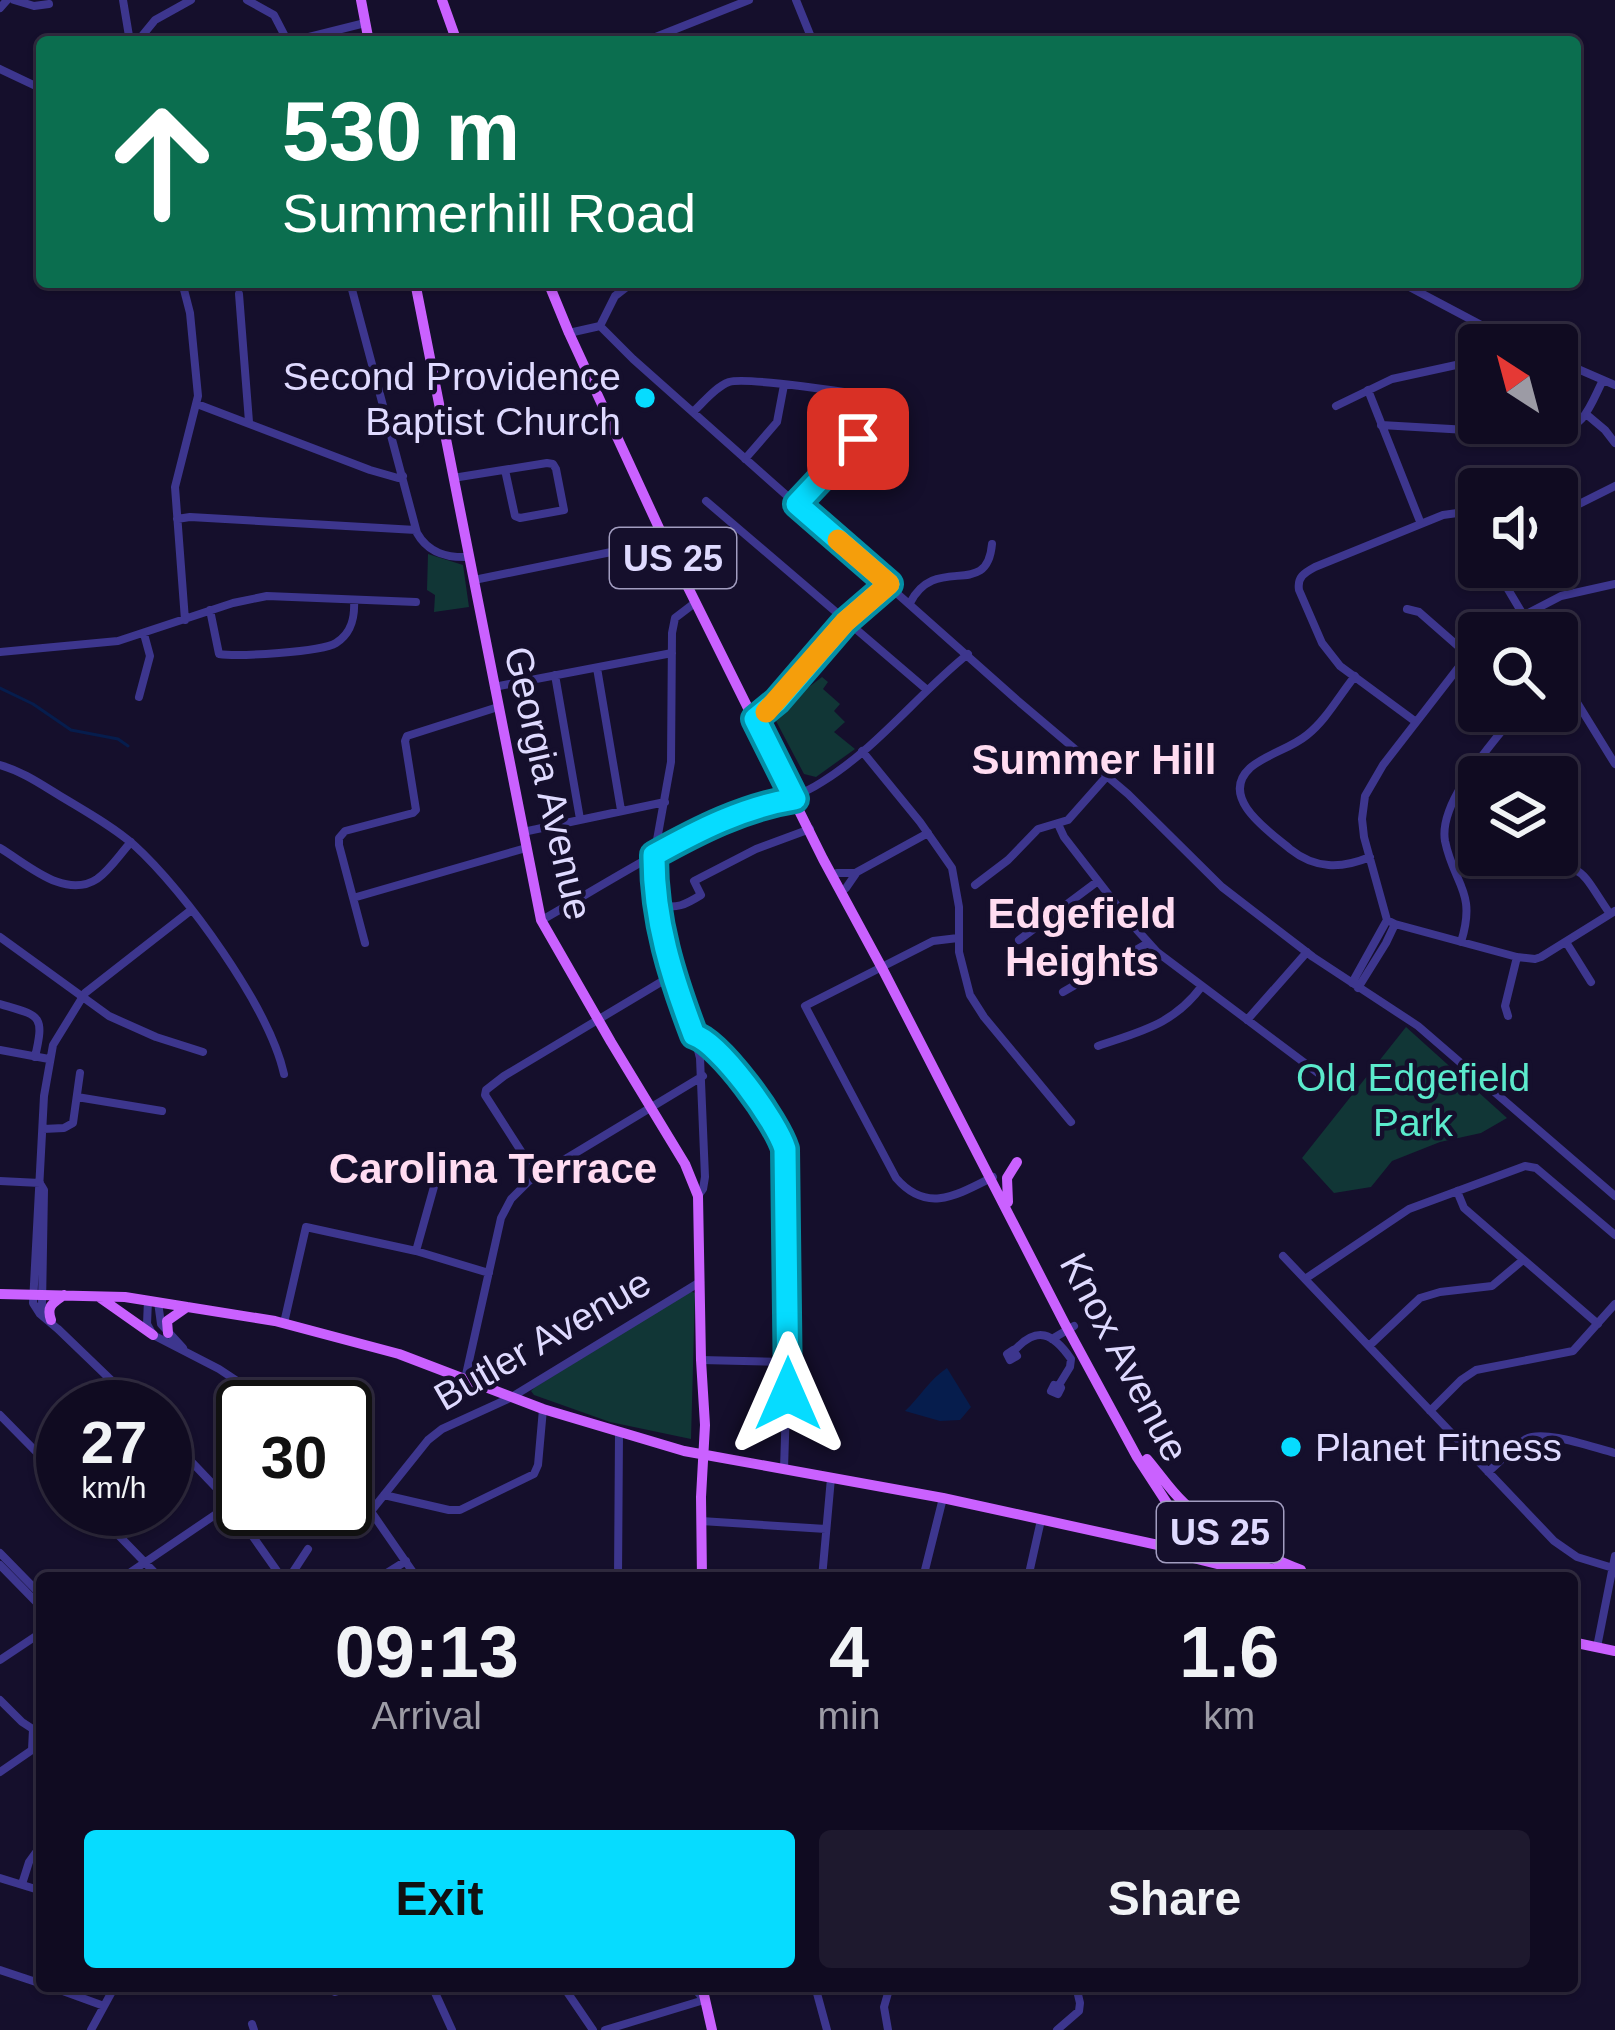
<!DOCTYPE html>
<style>
:root{--surface:#100b21;--page:#1e192e;--text:#f1f3f6;--muted:#9c9ba5;--line:#302b3f;--accent:#06dcff}
body{margin:0;font-family:Arial,sans-serif;background:var(--page);color:var(--text);height:100vh;display:flex;flex-direction:column;font-size:45px;white-space:nowrap}
*{box-sizing:border-box;margin:0}
p{font-size:39px;color:var(--muted)}
.icon{flex:none;width:66px;height:66px;fill:none;stroke:currentColor;stroke-width:2;stroke-linecap:round;stroke-linejoin:round}
.map{position:relative;flex:1;overflow:hidden}
.panel{position:absolute;left:36px;top:1572px;width:1542px;height:420px;display:flex;flex-direction:column;background:var(--surface);border-radius:12px;box-shadow:0 3px 9px #0004,0 0 0 3px var(--line)}
.panel>*{flex:none}
.hud{position:absolute;left:36px;top:36px;width:1545px;height:252px;border-radius:12px;box-shadow:0 3px 9px #0004,0 0 0 3px var(--line);background:#0b6e4f;color:#fff;overflow:hidden}
.needle{width:78px;rotate:324deg}
.fabs{position:absolute;left:1458px;top:324px;display:grid;gap:24px}
.fabs a{display:grid;place-items:center;width:120px;height:120px;border-radius:12px;background:var(--surface);box-shadow:0 3px 9px #0004,0 0 0 3px var(--line);font-size:60px}
.speed{position:absolute;left:36px;top:1380px;display:flex;gap:24px;font-size:60px;font-weight:700;text-align:center}
.speed>*{display:grid;place-content:center;width:156px;height:156px;border-radius:50%;background:var(--surface);box-shadow:0 3px 9px #0004,0 0 0 3px var(--line);line-height:1}
.speed small{font-size:30px;font-weight:400}
.speed .limit{border:6px solid #111;border-radius:18px;background:#fff;color:#111}
.pin{position:absolute;display:grid;place-items:center;width:102px;height:102px;color:#fff;margin:-51px;border-radius:24px;box-shadow:0 6px 18px #0006}
.me{position:absolute;width:132px;margin:-66px;rotate:0deg;stroke-linejoin:round;filter:drop-shadow(0 0 9px #0008)}
.turn{display:flex;align-items:center;gap:42px;height:252px;padding:0 48px;font-size:54px}
.turn .icon{width:156px;height:156px;stroke-width:2.5}
.turn b{display:block;font-size:84px;line-height:102px}
.eta{display:flex;justify-content:space-evenly;align-items:center;height:204px;text-align:center}
.eta b{font-size:72px;font-weight:800;line-height:84px}
.cta{display:flex;gap:24px;margin-top:auto;padding:24px 48px}
.cta a{flex:1;height:138px;border-radius:12px;background:var(--accent);color:#111;font-size:48px;font-weight:800;line-height:138px;text-align:center}
.cta a+a{background:var(--page);color:var(--text)}
.map>svg:first-child{display:block}
</style>
<div class="map">
<svg width="1615" height="2030" viewBox="0 0 1615 2030">
<rect width="100%" height="100%" fill="#150f2c"/>
<path fill="#113636" d="M428,554L463,565L469,607L434,612L435,595L427,590Z
M822,677L828,682L823,689L840,704L834,711L845,722L834,732L855,749L816,777L804,774L776,721L777,711Z
M1406,1027L1507,1118L1481,1133L1440,1142L1392,1161L1371,1187L1334,1193L1302,1158Z
M690,1291L695,1293L691,1439L610,1422L534,1395L531,1391L534,1388Z"/>
<path fill="#061d4d" d="M947,1368L971,1407L960,1420L940,1421L905,1411C920,1397 929,1380 947,1368Z"/>
<g fill="none" stroke-linecap="round" stroke-linejoin="round">
<path stroke="#061d4d" stroke-width="3" d="M0,688L33,704L71,730L118,739L128,746"/>
<path stroke="#3d368e" stroke-width="8" d="M14,0L34,6L49,4
M123,0L130,42
M247,0L274,15L288,42
M796,0L813,42
M0,8L7,0
M137,42L155,20L191,0
M289,42L365,23
M643,42L749,0
M0,69L42,89
M182,282L190,313L198,396L175,487L185,620
M350,282L417,533C428,553 447,558 469,557
M1400,282L1519,345
M239,294L249,422
M600,326L615,296L633,282
M569,333L600,326L633,359L1017,700L1128,794L1222,887L1313,957L1418,1026L1615,1196
M1557,360L1615,385
M1368,390L1421,524
M197,404L370,470L398,478L403,476
M1336,406L1392,379L1479,360
M693,412C703,403 715,387 729,382C746,377 862,393 880,400L884,410L882,417L823,473L797,504
M1586,414L1605,430L1615,443
M1381,425L1554,435C1586,425 1589,408 1603,380
M745,459L777,422L784,385
M453,478L547,463L553,464L556,469L564,510L520,518L515,516L505,470
M706,501L926,689
M1557,510L1573,507L1615,486
M177,519L190,517L416,530
M1500,567L1506,586L1534,633
M474,580L665,541
M696,602L675,618L672,633L671,762L655,851L654,875L663,940L671,976L694,1035L700,1058L705,1177L703,1189L698,1196
M910,603C936,552 987,601 992,544
M1407,609L1419,612L1467,654
M210,610L219,654C238,657 321,652 336,643C352,633 355,617 354,600
M1490,633L1561,596L1615,584
M0,652L118,641L233,603L267,596L416,602
M597,668L621,810
M1557,670L1615,764
M555,675L580,819
M1355,676C1339,696 1326,720 1307,735C1290,749 1266,754 1250,768C1218,798 1270,832 1290,849C1315,869 1341,869 1370,857
M494,687L672,653
M139,697L150,656L144,634
M755,719L777,701L846,622L888,584
M1416,722L1340,666L1322,643L1299,590C1297,577 1304,573 1315,567L1443,515L1479,510
M862,751L920,822L952,868L959,907V952L970,995L984,1017L1071,1122
M1484,755L1514,777
M0,765C21,771 39,783 57,794C83,810 111,825 134,845C185,891 269,1007 284,1074
M1058,824L1064,837L1129,921L1157,952L1318,1073
M523,832L665,802
M0,848C27,864 65,900 97,879C110,870 120,854 131,842
M1530,868C1586,862 1580,871 1610,914
M837,873H856
M975,885L1008,860L1038,829L1068,820L1107,776
M846,888L857,872L928,833
M353,898L526,848
M658,905C677,909 685,905 701,895L694,881L756,849L810,829
M542,920C598,888 653,853 711,826C748,809 788,804 822,782C877,748 918,694 968,654
M1395,924L1387,920L1364,837L1362,819L1365,796L1383,765L1479,641
M1395,924L1517,957L1535,959L1541,957L1615,911
M0,937L109,1016L156,1037L203,1052
M958,938L933,941L805,1006L896,1178C927,1214 957,1195 993,1177
M1019,940L1098,881
M1461,942C1477,891 1454,885 1445,841C1438,801 1494,742 1518,711
M1566,942L1591,982
M365,943L339,845V838L345,831L413,813L416,810L405,741L407,736L498,707
M1352,983L1387,920
M1358,988L1386,943L1395,924
M1063,992L1148,943
M0,1004C40,1016 45,1014 35,1057
M1508,1016L1505,1006L1517,957
M1247,1020L1307,952
M694,1035C720,1043 776,1121 785,1149L788,1341L784,1469
M1098,1046C1141,1031 1173,1025 1202,986
M0,1050L49,1059
M77,1097L162,1111
M43,1129L64,1128L73,1123L80,1073
M537,1176L485,1095L486,1090L504,1076L671,976
M0,1181L40,1183
M41,1185L44,1190L42,1305L49,1317
M1457,1191L1464,1208L1598,1324
M416,1251L437,1176
M1283,1256L1554,1541L1577,1557L1613,1568
M1305,1279L1409,1209L1525,1166L1536,1168L1615,1235
M148,1300L147,1324L153,1335L219,1369L276,1407
M158,1302L161,1324L183,1348
M284,1323L306,1227L416,1251L489,1273
M58,1329L139,1407
M59,1330L40,1314L33,1303L44,1096L53,1045L85,993L190,911
M1052,1339L1074,1326
M1369,1346L1420,1298L1440,1292L1492,1286L1523,1260
M1013,1350L1017,1356L1010,1360L1007,1354Z
M1014,1351C1037,1325 1053,1333 1071,1359L1070,1367L1059,1385
M701,1360L788,1362
M465,1379L501,1218L511,1199L529,1181L703,1076
M1054,1385L1061,1388L1058,1394L1051,1391Z
M1430,1411L1461,1380L1476,1370L1573,1351L1615,1304
M0,1415L63,1479
M165,1434L225,1497L282,1578
M1488,1472C1500,1462 1513,1447 1526,1439C1544,1429 1594,1448 1615,1453
M345,1474L417,1578
M384,1495L449,1510H460L534,1474L538,1465L543,1409
M93,1509L160,1578
M372,1510L428,1440L442,1429L510,1398L700,1282
M701,1521L826,1529
M0,1553L42,1596
M0,1565L42,1608
M122,1578L231,1504
M289,1578L308,1549
M379,1578L406,1561
M618,1578L619,1434
M822,1578L831,1478
M923,1578L943,1498
M1028,1578L1041,1520
M1597,1647L1615,1556
M0,1660L42,1632
M0,1700L22,1722L42,1735
M0,1772L32,1750L33,1729
M0,1878L42,1891
M22,1884L29,1862L42,1844
M0,1970L42,1984
M49,1986L104,2006
M432,1986L452,2030
M563,1986L593,2030
M815,1986L827,2030
M335,1992L356,1986
M252,2024L254,2030
M91,2030L115,1986
M605,2030L704,2000L693,1986
M888,2030L884,2007L890,1986
M1057,2030L1079,2011L1080,2003L1076,1986"/>
<path stroke="#ca61ff" stroke-width="10" d="M361,0L369,42
M442,0L457,42
M415,282L541,920L611,1042L685,1164L698,1196L701,1360L705,1425L701,1497L702,1578
M548,282L569,333L665,541L823,859L882,968L1065,1324L1137,1457L1191,1540L1196,1558
M1008,1202L1007,1178L1017,1162
M0,1294L125,1297L275,1321L399,1354L543,1409L684,1451L943,1498L1158,1545L1194,1549L1307,1578
M99,1297L153,1335
M51,1320C46,1306 53,1303 64,1295
M168,1333L167,1321L187,1307
M1147,1459C1159,1473 1170,1490 1184,1503C1217,1535 1259,1553 1301,1570
M1176,1507L1203,1539L1198,1555
M1174,1548L1181,1555L1274,1578
M1572,1642L1615,1651
M702,1986L712,2030"/>
</g>
<g fill="none" stroke-linecap="round" stroke-linejoin="round">
<defs>
<path id="route" d="M788,1394L785,1149C777,1122 720,1043 694,1035C672,977 654,921 654,858V855C699,830 744,807 795,799L755,719L777,701L845,622L889,584L797,504L858,439"/>
</defs>
<use href="#route" stroke="#048fa6" stroke-width="30"/>
<use href="#route" stroke="#06dcff" stroke-width="21"/>
<path stroke="#f59e0b" stroke-width="21" d="M766,712L845,622L889,584L838,540"/>
</g>
<g fill="#06dcff" stroke="#150f2c" stroke-width="4.5">
<circle cx="645" cy="398" r="12"/>
<circle cx="1291" cy="1447" r="12"/>
</g>
<g text-anchor="middle" stroke-width="9" stroke-linejoin="round" paint-order="stroke">
<g fill="#150f2c" stroke="#a29dc0" stroke-width="3">
<rect x="610" y="528" width="126" height="60" rx="9"/>
<rect x="1157" y="1502" width="126" height="60" rx="9"/>
</g>
<g font-size="36" font-weight="bold" fill="#dfdaff">
<text x="673" y="571">US 25</text>
<text x="1220" y="1545">US 25</text>
</g>
<g font-size="39" fill="#dfdaff" stroke="#150f2c" text-anchor="end">
<text x="621" y="390">Second Providence<tspan x="621" dy="45">Baptist Church</tspan></text>
<text x="1315" y="1461" text-anchor="start">Planet Fitness</text>
</g>
<g font-size="39" fill="#dfdaff" stroke="#150f2c">
<text transform="translate(549 783) rotate(77)" y="14">Georgia Avenue</text>
<text transform="translate(542 1339) rotate(-30)" y="14">Butler Avenue</text>
<text transform="translate(1125 1357) rotate(62)" y="14">Knox Avenue</text>
</g>
<g font-size="39" fill="#5beacc" stroke="#150f2c">
<text x="1413" y="1091">Old Edgefield<tspan x="1413" dy="45">Park</tspan></text>
</g>
<g font-size="42" font-weight="bold" fill="#ffdcf1" stroke="#150f2c">
<text x="1094" y="774">Summer Hill</text>
<text x="1082" y="928">Edgefield<tspan x="1082" dy="48">Heights</tspan></text>
<text x="493" y="1183">Carolina Terrace</text>
</g>
</g>
</svg>
<div class="fabs">
<a><svg class="needle" viewBox="-14 -14 28 28"><path d="M0-13l5 13h-10z" fill="#e53935"/><path d="M0 13l5-13h-10z" fill="#9c9ba5"/></svg></a>
<a><svg class="icon" aria-label="sound" viewBox="0 0 24 24"><path d="M4 9h4l5-4v14l-5-4H4zM17 9q2 3 0 6"/></svg></a>
<a><svg class="icon" aria-label="search" viewBox="0 0 24 24"><circle cx="10" cy="10" r="6"/><path d="M15 15l6 6"/></svg></a>
<a><svg class="icon" aria-label="layers" viewBox="0 0 24 24"><path d="M12 4l9 5-9 5-9-5zM3 14l9 5 9-5"/></svg></a>
</div>
<div class="speed"><div>27<small>km/h</small></div><div class="limit">30</div></div>
<div class="pin" style="left:858px;top:439px;background:#d93025"><svg class="icon" aria-label="arrive" viewBox="0 0 24 24"><path d="M6 21V4h12l-3 4 3 4H6"/></svg></div>
<svg class="me" style="left:788px;top:1394px" viewBox="-20 -20 40 40"><path d="M0-17L14 15 0 8-14 15z" fill="#06dcff" stroke="#fff" stroke-width="4"/></svg>
<div class="hud">
<div class="turn"><svg class="icon" aria-label="ahead" viewBox="0 0 24 24"><path d="M12 20V5M6 11l6-6 6 6"/></svg><div><b>530 m</b>Summerhill Road</div></div>
</div>
<section class="panel">
<div class="eta">
<div><b>09:13</b><p>Arrival</p></div>
<div><b>4</b><p>min</p></div>
<div><b>1.6</b><p>km</p></div>
</div>
<div class="cta"><a>Exit</a><a>Share</a></div>
</section>
</div>
